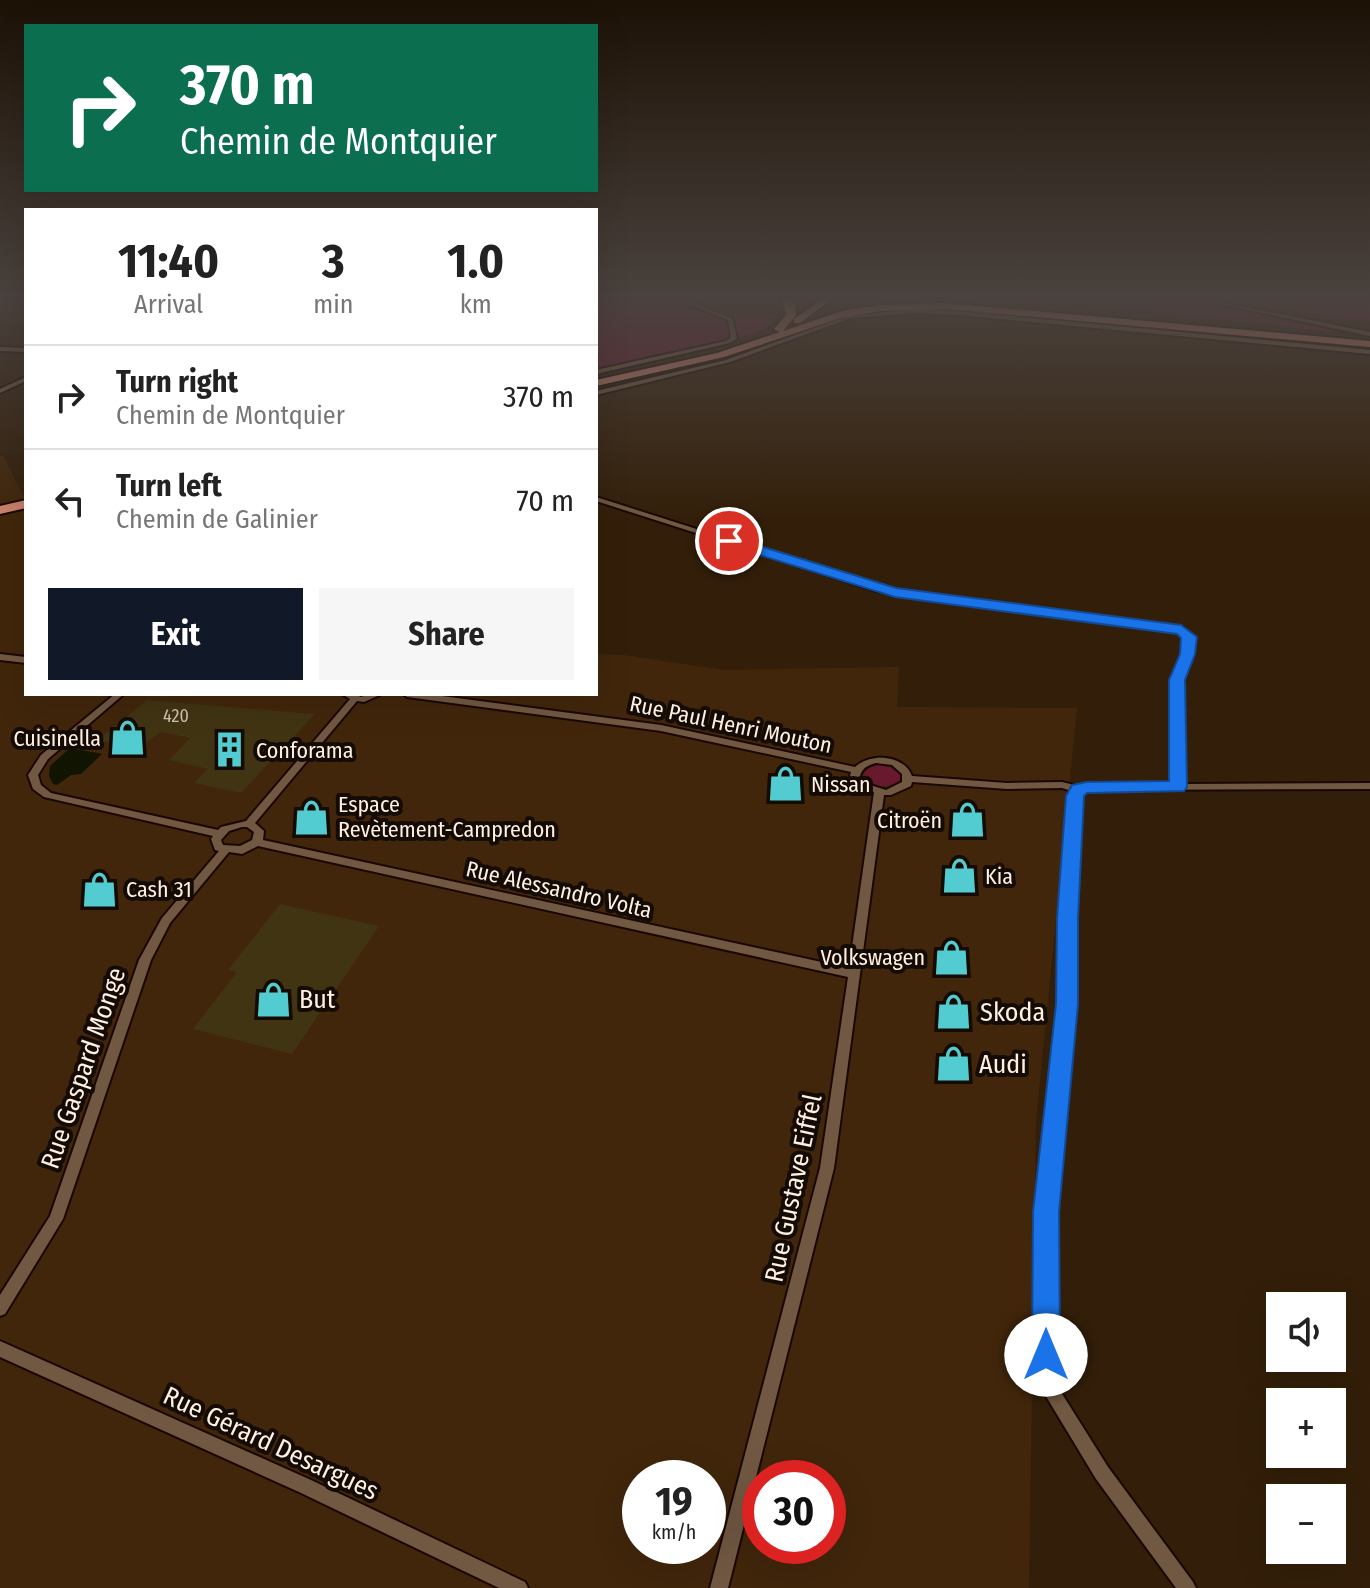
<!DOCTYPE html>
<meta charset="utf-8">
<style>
:root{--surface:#fff;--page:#f6f6f6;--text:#222;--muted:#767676;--line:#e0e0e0;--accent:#111827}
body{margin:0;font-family:"Fira Sans Condensed",sans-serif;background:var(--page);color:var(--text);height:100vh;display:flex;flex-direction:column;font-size:30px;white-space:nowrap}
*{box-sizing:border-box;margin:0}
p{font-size:26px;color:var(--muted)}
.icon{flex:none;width:44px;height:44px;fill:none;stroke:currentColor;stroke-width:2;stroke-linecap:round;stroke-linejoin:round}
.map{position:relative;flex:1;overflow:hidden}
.details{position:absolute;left:24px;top:208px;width:574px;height:488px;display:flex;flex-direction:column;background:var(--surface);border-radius:0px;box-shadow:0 8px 32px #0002}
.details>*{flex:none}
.hud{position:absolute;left:24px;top:24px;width:574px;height:168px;border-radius:0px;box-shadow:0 8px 32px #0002;background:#0b6e4f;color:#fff;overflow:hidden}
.controls{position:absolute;left:1266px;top:1292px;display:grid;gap:16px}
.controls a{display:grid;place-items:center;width:80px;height:80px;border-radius:0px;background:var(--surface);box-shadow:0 8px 32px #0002;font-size:40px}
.speed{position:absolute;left:622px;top:1460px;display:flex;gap:16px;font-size:40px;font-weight:700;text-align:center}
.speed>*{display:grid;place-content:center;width:104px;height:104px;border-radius:50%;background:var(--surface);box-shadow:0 8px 32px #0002;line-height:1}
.speed small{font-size:20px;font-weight:400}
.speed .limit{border:12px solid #d22;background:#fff;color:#111}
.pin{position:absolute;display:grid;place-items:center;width:68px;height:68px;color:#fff;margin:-34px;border:4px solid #fff;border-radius:50%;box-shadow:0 2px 8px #0007}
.me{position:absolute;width:88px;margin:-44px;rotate:0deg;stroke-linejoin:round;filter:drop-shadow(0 0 6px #0008)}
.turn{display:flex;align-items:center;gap:28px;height:168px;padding:0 24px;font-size:36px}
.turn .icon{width:104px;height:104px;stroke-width:2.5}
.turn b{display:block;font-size:56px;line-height:68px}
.eta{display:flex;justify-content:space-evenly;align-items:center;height:136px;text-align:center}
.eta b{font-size:48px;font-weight:700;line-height:56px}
.primary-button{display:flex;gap:16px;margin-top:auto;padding:16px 24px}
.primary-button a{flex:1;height:92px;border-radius:0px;background:var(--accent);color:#fff;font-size:32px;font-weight:700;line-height:92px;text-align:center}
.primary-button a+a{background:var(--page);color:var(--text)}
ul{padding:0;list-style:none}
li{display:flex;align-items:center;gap:24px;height:104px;padding:0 24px;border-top:2px solid var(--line)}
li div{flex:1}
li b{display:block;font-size:30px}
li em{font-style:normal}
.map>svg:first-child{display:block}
</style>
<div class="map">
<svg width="1370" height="1588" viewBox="0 0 1370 1588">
<rect width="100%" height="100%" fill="#331f09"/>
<path fill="#41260b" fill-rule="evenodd" d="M0,456H3L26,501V694H596V654L623,655L724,670L899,667L897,707L1077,708L1036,1121L1029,1588H0ZM640,1478H708V1546H640ZM760,1478H828V1546H760Z"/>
<path fill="#69192e" d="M596,299H687L728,314H777L770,325L745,337L596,372Z
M1041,299H1370V322L1259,306L1262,312L1341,333Z
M881,764L899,772L901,778L897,784L877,787L865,780L864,770Z"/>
<path fill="#101400" d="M70,748L102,754L81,774L71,775L57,785L53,784L49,776L50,766Z"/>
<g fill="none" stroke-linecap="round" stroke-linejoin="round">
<path stroke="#101400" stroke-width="2" d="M7,310L24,299"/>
</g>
<path fill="#403413" d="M147,700L230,707L315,714L241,793L194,783L208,769L169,760L190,738L161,732L137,748L98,740Z
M280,904L379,926L292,1054L193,1029L237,972L228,970Z"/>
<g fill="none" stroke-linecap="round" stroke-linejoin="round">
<defs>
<path id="minor" d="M676,299H681L732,318L737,338L730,343L596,374V370L726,341L731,337L728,320Z
M1197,299H1205L1370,332V336Z
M916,309L958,311L1370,350V354L958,315L916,313L851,318L730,362L596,395V391L726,360L848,316Z
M0,347L26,348V352L0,351Z
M26,377V381L0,393V389Z
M596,497L879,587L913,594L1184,628L1193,637L1192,654L1181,680L1183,784L1370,783V789L1097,790L1082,792L1080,796L1073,918V1004L1053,1212L1054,1381L1108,1467L1193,1582L1196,1588H1176L1096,1479L1038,1383L1039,1212L1061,1004V918L1070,796L1072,791L1062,788L1007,789L912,782L911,786L891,795H884L834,1168L728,1588H710L820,1168L848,977L258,846L242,854L229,852L170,923L151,960L63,1219L5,1314L0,1316V1295L50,1216L139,960L162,918L219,851L215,850L211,839L213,836L44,797L33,789L28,775L41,755L115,694H124L48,759L38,775L41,785L51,793L218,830L221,827L246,821L350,699L342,694H354L361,697L369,694H382L364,702L357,701L255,823L264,831L263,840L849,968L874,792L859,788L850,776L851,772L661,731L407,697L403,694H427L661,725L855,767C871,752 904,755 912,776L1007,783L1062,782L1078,786L1097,784H1173V680L1184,654L1185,638L1179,632L913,598L877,591L596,501ZM876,763L892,765L902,774V782L886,790L867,784L860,776C862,768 868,765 876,763ZM242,827H247L254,832L252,840L240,846L223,845L221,840L229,831Z
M0,654L26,657V663L0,660Z
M0,1341L311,1480L525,1582L528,1588H499L299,1492L0,1357Z"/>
<path id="motorway" d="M782,299H790L795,304L796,315L783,331L842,311L881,305L945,303L1370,341V347L945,309L881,311L844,317L724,357L596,386V380L717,353L780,332L774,329L786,315Z
M822,299H832L800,323H794V319Z
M26,500V508L0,514V506Z"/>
</defs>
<use href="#minor" stroke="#1a0800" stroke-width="4"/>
<use href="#motorway" stroke="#1a0800" stroke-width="4"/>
<use href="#minor" fill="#715842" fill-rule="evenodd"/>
<use href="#motorway" fill="#d0836d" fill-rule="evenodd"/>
</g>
<linearGradient id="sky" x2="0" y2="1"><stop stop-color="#1c1105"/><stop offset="0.57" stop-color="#4a423e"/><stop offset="1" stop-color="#4a423e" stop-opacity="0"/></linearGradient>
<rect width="1370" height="521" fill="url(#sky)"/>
<path fill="#1a73e8" stroke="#114b97" stroke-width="2" d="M724,538H734L896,588L1181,625L1197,637L1195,654L1185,680L1187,787L1184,791L1087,793L1084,796L1078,918V1004L1059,1212L1060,1355L1056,1365L1046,1369L1036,1365L1032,1355L1033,1212L1056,1004L1057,918L1066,796L1072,785L1087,782L1169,781V680L1180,654L1181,638L1177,634L895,597L724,544Z"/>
<defs>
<symbol id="shop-bare" viewBox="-9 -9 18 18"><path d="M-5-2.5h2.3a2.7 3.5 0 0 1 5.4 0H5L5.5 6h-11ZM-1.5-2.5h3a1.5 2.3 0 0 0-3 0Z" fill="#52ccd0" stroke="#140b04" stroke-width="2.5" paint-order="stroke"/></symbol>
<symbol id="building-bare" viewBox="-9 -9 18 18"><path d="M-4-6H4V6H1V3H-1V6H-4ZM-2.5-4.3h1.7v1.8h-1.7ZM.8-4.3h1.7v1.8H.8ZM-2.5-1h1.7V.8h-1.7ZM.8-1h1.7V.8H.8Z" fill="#52ccd0" stroke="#140b04" stroke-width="2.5" paint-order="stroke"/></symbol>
</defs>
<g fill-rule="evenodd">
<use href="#shop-bare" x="102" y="712" width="51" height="51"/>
<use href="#building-bare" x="204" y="724" width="51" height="51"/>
<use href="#shop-bare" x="760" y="758" width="51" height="51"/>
<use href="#shop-bare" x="286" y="792" width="51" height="51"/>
<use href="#shop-bare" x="942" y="794" width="51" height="51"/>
<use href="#shop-bare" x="934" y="850" width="51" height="51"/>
<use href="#shop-bare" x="74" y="864" width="51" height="51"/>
<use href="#shop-bare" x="926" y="932" width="51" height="51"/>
<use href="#shop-bare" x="248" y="974" width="51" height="51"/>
<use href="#shop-bare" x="928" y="986" width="51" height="51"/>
<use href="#shop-bare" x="928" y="1038" width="51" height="51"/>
</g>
<g text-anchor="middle" stroke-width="8" stroke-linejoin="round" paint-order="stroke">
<g font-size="18" fill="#cfc1af">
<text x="176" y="722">420</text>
</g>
<g font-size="22" fill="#fff0e3" stroke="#140b04">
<text transform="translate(731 724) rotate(12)" y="8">Rue Paul Henri Mouton</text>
<text transform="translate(559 889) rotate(13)" y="8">Rue Alessandro Volta</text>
</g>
<g font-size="22" fill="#fff0e3" stroke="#140b04" text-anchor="start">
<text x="101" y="746" text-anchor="end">Cuisinella</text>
<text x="256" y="758">Conforama</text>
<text x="811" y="792">Nissan</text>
<text x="338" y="812">Espace<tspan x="338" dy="25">Revètement-Campredon</tspan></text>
<text x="942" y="828" text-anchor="end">Citroën</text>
<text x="985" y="884">Kia</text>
<text x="126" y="897">Cash 31</text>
<text x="925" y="965" text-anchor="end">Volkswagen</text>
</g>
<g font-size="26" fill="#fff0e3" stroke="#140b04" text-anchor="start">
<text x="299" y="1008">But</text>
<text x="980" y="1021">Skoda</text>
<text x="979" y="1073">Audi</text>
</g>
<g font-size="26" fill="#fff0e3" stroke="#140b04">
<text transform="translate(83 1068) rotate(-71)" y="9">Rue Gaspard Monge</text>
<text transform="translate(793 1188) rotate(-78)" y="9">Rue Gustave Eiffel</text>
<text transform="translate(271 1443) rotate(25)" y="9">Rue Gérard Desargues</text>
</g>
</g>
</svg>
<div class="controls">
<a><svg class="icon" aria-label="sound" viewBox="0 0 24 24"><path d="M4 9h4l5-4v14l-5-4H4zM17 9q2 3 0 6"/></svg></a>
<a>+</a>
<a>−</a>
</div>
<div class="speed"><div>19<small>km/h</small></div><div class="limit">30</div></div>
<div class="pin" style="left:729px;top:541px;background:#d93025"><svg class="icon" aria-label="arrive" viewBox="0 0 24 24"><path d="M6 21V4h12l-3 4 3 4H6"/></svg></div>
<svg class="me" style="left:1046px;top:1355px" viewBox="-20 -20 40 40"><circle r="19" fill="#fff"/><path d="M0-13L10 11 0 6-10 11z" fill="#1a73e8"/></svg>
<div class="hud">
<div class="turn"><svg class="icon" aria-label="right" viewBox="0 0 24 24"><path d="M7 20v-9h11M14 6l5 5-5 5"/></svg><div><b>370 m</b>Chemin de Montquier</div></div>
</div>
<section class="details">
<div class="eta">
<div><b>11:40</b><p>Arrival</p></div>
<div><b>3</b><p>min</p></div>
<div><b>1.0</b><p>km</p></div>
</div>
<ul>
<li><svg class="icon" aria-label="right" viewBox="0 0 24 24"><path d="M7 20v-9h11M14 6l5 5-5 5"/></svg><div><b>Turn right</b><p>Chemin de Montquier</p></div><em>370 m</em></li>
<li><svg class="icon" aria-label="left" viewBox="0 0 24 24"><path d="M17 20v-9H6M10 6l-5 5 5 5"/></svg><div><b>Turn left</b><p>Chemin de Galinier</p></div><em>70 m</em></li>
</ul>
<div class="primary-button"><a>Exit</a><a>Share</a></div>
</section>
</div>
